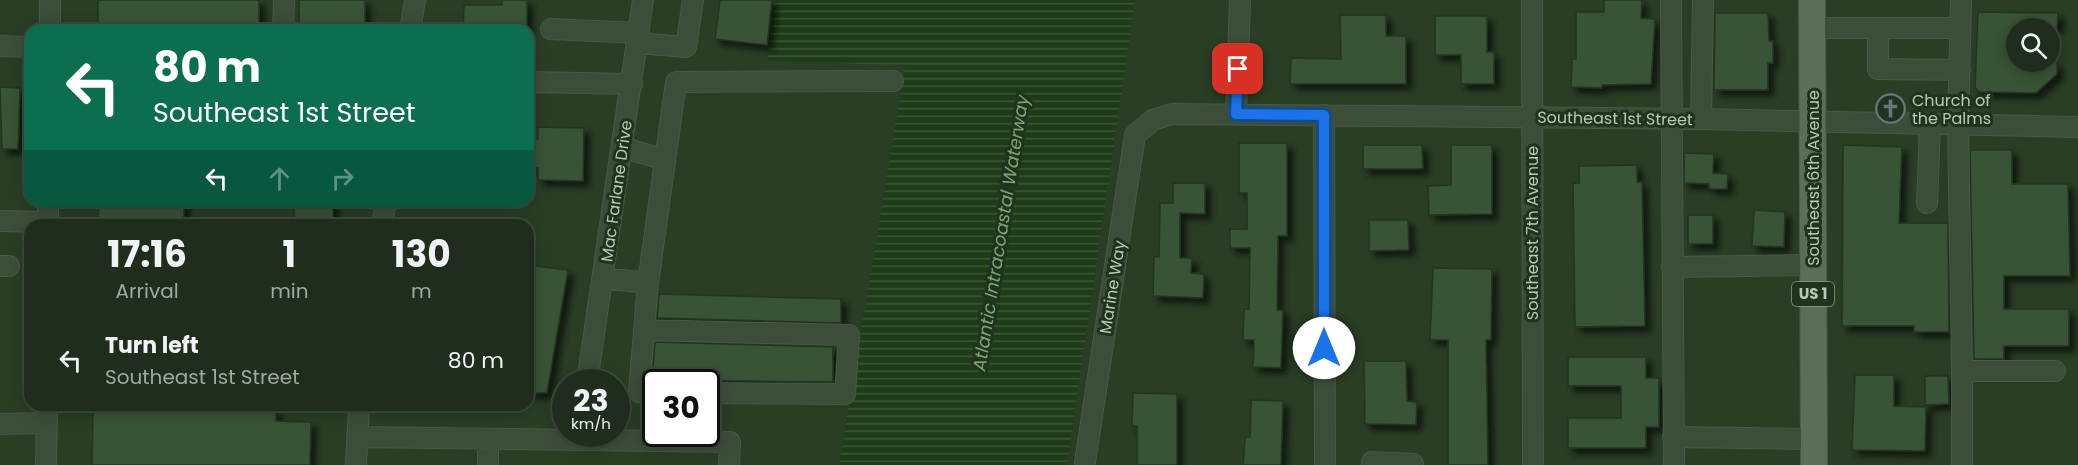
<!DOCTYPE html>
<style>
:root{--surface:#1f2e1c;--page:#2c3a29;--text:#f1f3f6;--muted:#a1a8a3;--line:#3c4a3b}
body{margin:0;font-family:Poppins,sans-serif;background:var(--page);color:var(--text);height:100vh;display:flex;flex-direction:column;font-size:22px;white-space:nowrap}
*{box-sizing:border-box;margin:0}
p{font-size:20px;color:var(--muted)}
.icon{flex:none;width:33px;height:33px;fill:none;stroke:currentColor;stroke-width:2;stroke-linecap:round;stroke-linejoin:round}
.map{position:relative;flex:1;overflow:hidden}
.sheet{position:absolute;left:24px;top:219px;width:510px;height:192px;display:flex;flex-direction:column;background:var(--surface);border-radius:18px;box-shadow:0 3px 15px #0003,0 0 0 2px var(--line)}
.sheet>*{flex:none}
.top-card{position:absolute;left:24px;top:24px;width:510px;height:183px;border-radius:18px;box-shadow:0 3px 15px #0003,0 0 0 2px var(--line);background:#0b6e4f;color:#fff;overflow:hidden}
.buttons{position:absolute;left:2006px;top:18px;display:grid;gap:12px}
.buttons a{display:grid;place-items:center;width:54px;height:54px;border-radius:50%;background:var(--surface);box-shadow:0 3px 15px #0003,0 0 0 2px var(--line);font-size:30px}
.speed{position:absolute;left:552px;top:369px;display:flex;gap:12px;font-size:30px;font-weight:700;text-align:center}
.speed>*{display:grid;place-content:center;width:78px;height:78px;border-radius:50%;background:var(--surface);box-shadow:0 3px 15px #0003,0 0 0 2px var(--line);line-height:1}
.speed small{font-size:15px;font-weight:400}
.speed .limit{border:3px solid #111;border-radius:9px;background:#fff;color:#111}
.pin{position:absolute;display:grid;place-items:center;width:51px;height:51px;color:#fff;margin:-26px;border-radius:12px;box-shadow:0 3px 9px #0006}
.me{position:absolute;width:66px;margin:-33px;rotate:0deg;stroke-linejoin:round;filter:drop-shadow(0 0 4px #0008)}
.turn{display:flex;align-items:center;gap:21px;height:126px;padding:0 30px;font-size:27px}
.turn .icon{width:78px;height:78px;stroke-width:2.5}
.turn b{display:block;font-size:42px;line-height:51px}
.lanes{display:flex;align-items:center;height:57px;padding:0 30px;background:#0003;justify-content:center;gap:30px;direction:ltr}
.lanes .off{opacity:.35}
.eta{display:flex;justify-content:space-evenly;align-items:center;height:102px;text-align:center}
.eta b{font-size:36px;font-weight:700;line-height:42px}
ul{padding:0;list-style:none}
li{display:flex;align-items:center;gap:18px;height:78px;padding:0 30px}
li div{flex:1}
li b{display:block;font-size:22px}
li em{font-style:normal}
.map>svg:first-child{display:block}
</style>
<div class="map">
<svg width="2078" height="465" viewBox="0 0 2078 465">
<defs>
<pattern id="water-rules" width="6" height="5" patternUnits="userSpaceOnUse" patternTransform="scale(1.5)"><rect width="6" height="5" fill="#1e3c18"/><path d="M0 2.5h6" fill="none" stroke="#3d5737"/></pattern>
<filter id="shadow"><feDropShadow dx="5.5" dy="5.5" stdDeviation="3" flood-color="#0009"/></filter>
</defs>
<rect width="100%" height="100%" fill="#293e25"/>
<path fill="url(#water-rules)" d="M775,0H1135L1067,465H839L905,66L767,60Z"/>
<path fill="#395234" stroke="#233520" stroke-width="1.5" filter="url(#shadow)" d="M98,0H259V30H98Z
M299,0H365V30H299Z
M502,0H527V30H463L464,5H502Z
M720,0H772L767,45L715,39Z
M1604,0H1642L1641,18L1655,19L1651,84L1602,85V88L1571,87L1572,59H1576V12H1604Z
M1978,12L2058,13L2057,28H2016V62H2057V74L2036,93L1980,92L1975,88Z
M1715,13H1768L1769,41H1773V63H1768V90H1714Z
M1340,15H1386V36H1406V84H1290L1291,58L1341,59Z
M1435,16H1487V52H1494V84H1461V55H1435Z
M0,87L20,88L18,149H2Z
M538,127L584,128L583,181L538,180V168H530L531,139H538Z
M1239,143H1287V236H1278L1277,310H1283L1281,368L1253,367L1254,340H1243L1244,309H1249L1250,248H1230V229H1247V193H1239Z
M1363,145H1422L1423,169H1363Z
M1451,145H1492V214L1429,215L1428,186L1451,185Z
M1843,145L1902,147L1899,223H1948L1949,332H1914V326H1842Z
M1970,150H2012V184H2068L2070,276H2004V309H2069V346H2004V359H1974Z
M1684,153L1714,154L1713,173L1728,174L1727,189H1709V184L1684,183Z
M1637,165V182H1642L1645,326L1575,327L1573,183H1579V166Z
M1173,183H1205V214L1180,213V258H1192L1191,273L1204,274L1203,298L1153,296L1154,256L1159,257L1160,203H1173Z
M99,201H184V219L167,220L168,225H115L116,219L98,218Z
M294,201H333V225H294Z
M1754,210L1785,212L1784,247L1752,246Z
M1688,215H1713V244H1688Z
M1369,220H1408L1409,250L1369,251Z
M528,265L568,270L547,393H528Z
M1433,268L1492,269L1491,340H1486L1488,465H1448V340H1430Z
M659,294L841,299V323L657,318Z
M655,342L833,347V382L652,380Z
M1568,357H1646V378H1659V427H1646V448H1568V418H1621V386H1568Z
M1364,361H1406L1407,401L1417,402L1416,425L1365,424Z
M1855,375H1894V406L1926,407L1925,451L1852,450Z
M1925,376H1948L1949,404L1925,405Z
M1133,393L1177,394V465H1137V426H1132Z
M1251,400L1283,401L1281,465H1243L1245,437H1250Z
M93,406L276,410V421L311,422L310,465H92Z"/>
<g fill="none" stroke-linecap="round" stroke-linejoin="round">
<defs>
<path id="minor" d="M1532,0L1533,465
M1671,0L1674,465
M1961,0L1958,126L1962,371
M1812,28H1960
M1878,28V69L1960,70
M551,29L639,33
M50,30V0
M283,30L284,0
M410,30L415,0
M637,43L686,47L693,0
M0,46L30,47
M528,82L632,84
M1236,114L1240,0
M1324,115L1325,465
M1701,119L1703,0
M622,147L665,160
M1927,203L1930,126
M0,221L48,222
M48,225V201
M382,225L386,201
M0,266H9
M1672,267L1813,265
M603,278L648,283
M644,330L849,335L845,394L706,393
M587,382L643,0
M656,392H639L648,283L676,82L893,81
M0,424L47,423
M357,437L730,442L729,465
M1673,437L1814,439
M1085,462L1135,135L1153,120L1172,114L1701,119L2078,127
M46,465L47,405
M356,465L359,405
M488,465V439
M1372,465V462L1413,464
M1962,465V371H2055"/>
<path id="major" d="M1812,0L1814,465"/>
</defs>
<use href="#minor" stroke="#485a45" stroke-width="22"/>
<use href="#major" stroke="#485a45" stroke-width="28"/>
<use href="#minor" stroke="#3c4e39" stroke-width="20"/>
<use href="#major" stroke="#5b6e57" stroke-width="26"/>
</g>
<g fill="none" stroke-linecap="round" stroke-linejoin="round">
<defs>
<path id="route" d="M1238,69L1236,114L1324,115V348"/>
</defs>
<use href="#route" stroke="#114b97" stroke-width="15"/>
<use href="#route" stroke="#1a73e8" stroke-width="10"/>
</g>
<defs>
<symbol id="church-ring" viewBox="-11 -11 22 22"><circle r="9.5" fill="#21331e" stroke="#6b7280" stroke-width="1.5"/><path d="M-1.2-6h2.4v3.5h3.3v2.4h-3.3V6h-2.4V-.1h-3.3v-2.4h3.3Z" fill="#6b7280"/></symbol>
</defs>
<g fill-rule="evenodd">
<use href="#church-ring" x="1874" y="92" width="33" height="33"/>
</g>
<g text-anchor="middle" stroke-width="6" stroke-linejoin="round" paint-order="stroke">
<rect fill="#21331e" stroke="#8b9c88" stroke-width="1.5" x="1792" y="282" width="42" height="24" rx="4.5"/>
<g font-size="15" font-weight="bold" fill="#b8c9b5">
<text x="1813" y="299">US 1</text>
</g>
<g font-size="16" fill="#b8c9b5" stroke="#21331e" text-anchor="start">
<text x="1912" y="106">Church of<tspan x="1912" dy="18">the Palms</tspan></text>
</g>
<g font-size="16" fill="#b8c9b5" stroke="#21331e">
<text transform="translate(1615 118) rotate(1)" y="6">Southeast 1st Street</text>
<text transform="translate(1813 178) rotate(-90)" y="6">Southeast 6th Avenue</text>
<text transform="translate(616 191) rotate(-82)" y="6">Mac Farlane Drive</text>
<text transform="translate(1532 233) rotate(-90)" y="6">Southeast 7th Avenue</text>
<text transform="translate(1112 287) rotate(-81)" y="6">Marine Way</text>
</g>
<g font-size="18" font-style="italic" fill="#79a76f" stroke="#21331e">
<text transform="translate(1001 233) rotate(-81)" y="6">Atlantic Intracoastal Waterway</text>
</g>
</g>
</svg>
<div class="buttons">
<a><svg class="icon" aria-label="search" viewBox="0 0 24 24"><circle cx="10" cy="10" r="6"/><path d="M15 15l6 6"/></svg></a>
</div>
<div class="speed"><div>23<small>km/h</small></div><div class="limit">30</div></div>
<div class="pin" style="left:1238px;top:69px;background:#d93025"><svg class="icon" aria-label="arrive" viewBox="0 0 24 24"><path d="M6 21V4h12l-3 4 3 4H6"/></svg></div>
<svg class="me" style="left:1324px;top:348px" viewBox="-20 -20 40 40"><circle r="19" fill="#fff"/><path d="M0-13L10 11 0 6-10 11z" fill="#1a73e8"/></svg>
<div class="top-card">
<div class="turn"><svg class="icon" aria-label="left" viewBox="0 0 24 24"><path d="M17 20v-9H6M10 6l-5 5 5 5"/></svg><div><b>80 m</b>Southeast 1st Street</div></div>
<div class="lanes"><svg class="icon" aria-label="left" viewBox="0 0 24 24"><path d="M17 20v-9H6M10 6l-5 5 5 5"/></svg><svg class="icon off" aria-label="ahead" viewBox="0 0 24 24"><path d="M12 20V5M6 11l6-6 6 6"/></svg><svg class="icon off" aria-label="right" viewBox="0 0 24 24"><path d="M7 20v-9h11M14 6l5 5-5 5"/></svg></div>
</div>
<section class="sheet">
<div class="eta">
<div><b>17:16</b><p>Arrival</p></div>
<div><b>1</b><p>min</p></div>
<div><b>130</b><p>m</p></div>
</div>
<ul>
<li><svg class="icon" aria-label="left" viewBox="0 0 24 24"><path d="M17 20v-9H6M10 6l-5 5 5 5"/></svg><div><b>Turn left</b><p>Southeast 1st Street</p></div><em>80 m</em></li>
</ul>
</section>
</div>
